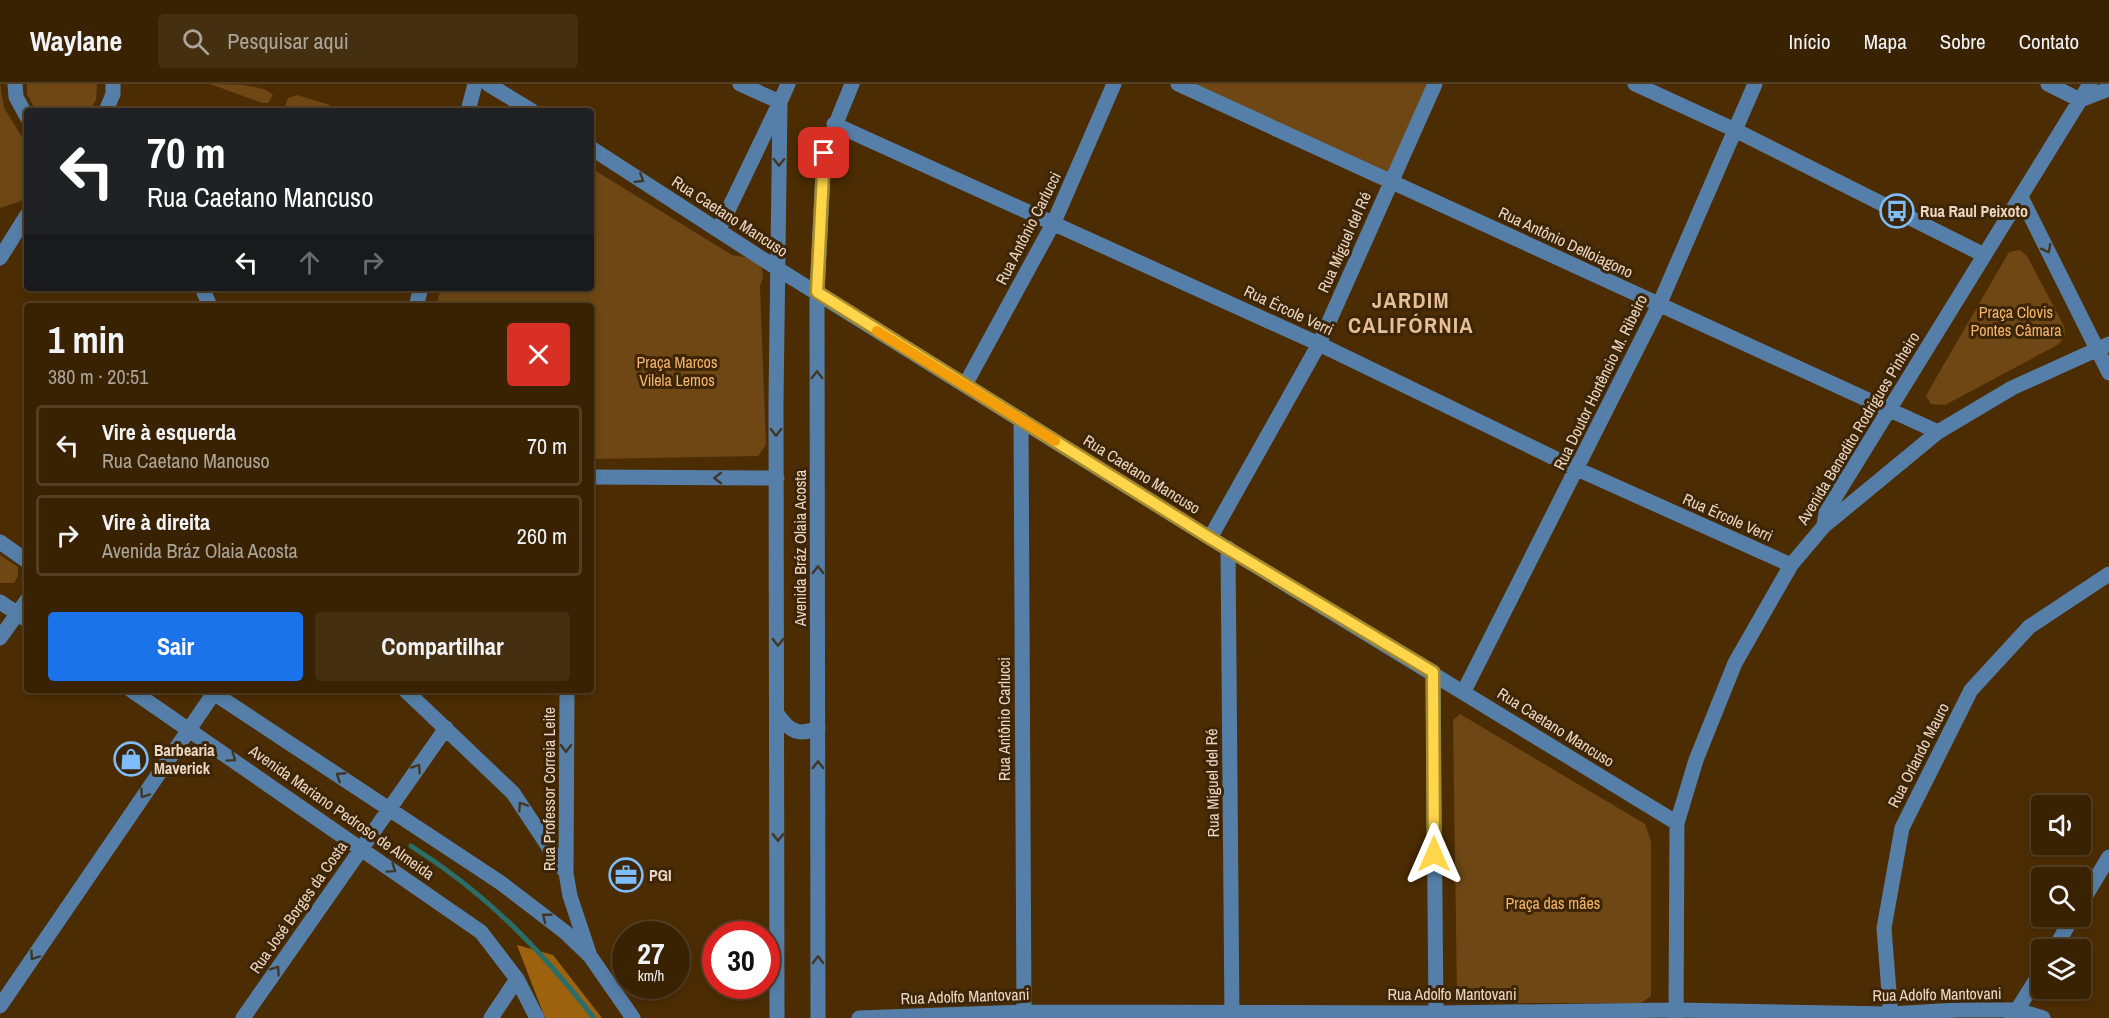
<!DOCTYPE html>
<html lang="pt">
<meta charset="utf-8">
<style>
:root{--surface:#392202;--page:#442f11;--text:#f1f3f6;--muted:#aba499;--line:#533f24;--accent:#1a73e8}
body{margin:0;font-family:"Archivo Narrow",sans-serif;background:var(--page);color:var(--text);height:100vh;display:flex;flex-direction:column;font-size:22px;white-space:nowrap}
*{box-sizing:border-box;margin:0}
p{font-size:20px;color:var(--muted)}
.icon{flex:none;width:33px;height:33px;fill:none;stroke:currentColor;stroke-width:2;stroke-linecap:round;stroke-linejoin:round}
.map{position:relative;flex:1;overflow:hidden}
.side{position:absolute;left:24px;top:219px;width:570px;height:390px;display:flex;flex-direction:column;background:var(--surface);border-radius:6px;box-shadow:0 3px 9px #0003,0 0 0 2px var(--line)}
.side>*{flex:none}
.top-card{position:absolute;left:24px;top:24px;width:570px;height:183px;border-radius:6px;box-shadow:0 3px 9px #0003,0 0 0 2px var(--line);background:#202124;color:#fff;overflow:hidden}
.controls{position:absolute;left:2031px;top:711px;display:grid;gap:12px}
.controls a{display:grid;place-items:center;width:60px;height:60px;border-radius:6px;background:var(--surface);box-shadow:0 3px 9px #0003,0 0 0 2px var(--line);font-size:30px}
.speed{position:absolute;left:612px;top:837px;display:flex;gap:12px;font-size:30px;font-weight:700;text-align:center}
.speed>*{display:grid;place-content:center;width:78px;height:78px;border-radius:50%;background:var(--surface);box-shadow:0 3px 9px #0003,0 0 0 2px var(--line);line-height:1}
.speed small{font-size:15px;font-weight:400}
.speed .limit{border:9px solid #d22;background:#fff;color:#111}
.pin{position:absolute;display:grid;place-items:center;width:51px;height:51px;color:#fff;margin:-26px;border-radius:12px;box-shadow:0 3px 9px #0006}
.me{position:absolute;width:66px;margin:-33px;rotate:0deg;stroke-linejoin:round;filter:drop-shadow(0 0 4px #0008)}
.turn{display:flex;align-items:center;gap:21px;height:126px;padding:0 24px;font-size:27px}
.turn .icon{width:78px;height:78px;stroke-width:2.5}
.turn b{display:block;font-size:42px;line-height:51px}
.lanes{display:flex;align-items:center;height:57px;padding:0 24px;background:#0003;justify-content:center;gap:30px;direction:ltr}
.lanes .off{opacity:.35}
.round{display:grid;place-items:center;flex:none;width:63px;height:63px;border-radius:6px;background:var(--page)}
.overview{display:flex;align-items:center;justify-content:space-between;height:102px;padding:0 24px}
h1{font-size:36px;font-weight:800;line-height:45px}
.action{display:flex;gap:12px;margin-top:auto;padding:12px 24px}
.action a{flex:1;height:69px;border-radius:6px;background:var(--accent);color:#fff;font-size:24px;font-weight:800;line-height:69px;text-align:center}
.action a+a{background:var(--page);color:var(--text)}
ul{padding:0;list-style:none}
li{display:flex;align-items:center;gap:18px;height:81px;margin:0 12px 9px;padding:0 12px;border:3px solid var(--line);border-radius:6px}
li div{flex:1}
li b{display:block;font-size:22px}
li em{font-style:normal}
header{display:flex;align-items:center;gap:36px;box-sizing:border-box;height:84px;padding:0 30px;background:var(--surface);border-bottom:2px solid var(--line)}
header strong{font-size:28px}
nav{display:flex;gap:33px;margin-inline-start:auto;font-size:21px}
.search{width:420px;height:54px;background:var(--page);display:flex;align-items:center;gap:15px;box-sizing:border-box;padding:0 21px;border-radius:6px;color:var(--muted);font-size:22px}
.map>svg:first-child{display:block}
</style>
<header>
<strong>Waylane</strong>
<div class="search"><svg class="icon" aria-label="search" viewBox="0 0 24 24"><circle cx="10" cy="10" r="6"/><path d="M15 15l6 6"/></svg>Pesquisar aqui</div>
<nav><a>Início</a><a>Mapa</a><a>Sobre</a><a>Contato</a></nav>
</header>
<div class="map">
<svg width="2109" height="934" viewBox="0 0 2109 934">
<rect width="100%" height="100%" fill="#4c2d03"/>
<path fill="#6e4715" d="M0,0L4,24L27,61V115L0,124Z
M27,0H97L96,16L89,27H36L27,10Z
M210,0C228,0 263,0 273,11L268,19H262Z
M1178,0H1435L1391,98Z
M297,11L330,21L329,25L283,27L288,14Z
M591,84L732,171L750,174L762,184L763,193L760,202L766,361L758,372L591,375V222H436L441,204H591Z
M2020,166L2027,172L2064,242L2065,251L2059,260L1945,321L1931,320L1926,312L1932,301L2009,168Z
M0,471L18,483V492L14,499H0Z
M1460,630L1645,740L1651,757V912L1641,919H1464L1457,909L1453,636Z"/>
<path fill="#9c620e" d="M517,861L553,871L602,934H545Z"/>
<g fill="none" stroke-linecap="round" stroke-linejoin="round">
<path stroke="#296e69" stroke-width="5" d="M411,762C486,809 540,865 594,934"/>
<path stroke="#557fa8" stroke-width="15" d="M15,0L16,13L27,33
M488,0L532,27
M1178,0L1938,348
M1635,0L1735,46L1984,171
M2048,0L2080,16L2109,5
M106,27L113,10V0
M468,27L475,0
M834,40L1319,260L1577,385L1791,481
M591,64L778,185L1210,454L1677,739
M2021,113L2109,289
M719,145L780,18L740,0
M0,174L27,131
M202,204L210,222
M416,222L421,204
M965,301L1054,138L1114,0
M1021,335L1024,934
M591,393L777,394
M1824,442L1938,348L2012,304L2109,260
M1210,454L1319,260L1435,0
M0,458L27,477
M1228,464L1232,934
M0,518L27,536
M0,554L27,516
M1433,588L1436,934
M131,606L481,848L517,895L537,934
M209,606L501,799L565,848L590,872L633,934
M405,606L513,709L566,789
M567,606L566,789L570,812L589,869
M1464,607L1659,221L1755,0
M778,631C790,648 799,652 818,644
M2080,821L2109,773
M2054,866L2073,832
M0,922L216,606
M243,934L446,644
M491,934L517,895
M777,934L776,317L780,18L788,0
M818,934L817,208L824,69L852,0
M859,934L1024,928L1436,929L1676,926L1890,930L1957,926H2017L2043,934
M1676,934L1677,739L1696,676L1735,579L1791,481L1824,442L1826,428L2090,0
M1891,934L1884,844L1902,744L1971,606L2029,543L2109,490
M2012,934L2042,886"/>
</g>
<defs><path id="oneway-chevron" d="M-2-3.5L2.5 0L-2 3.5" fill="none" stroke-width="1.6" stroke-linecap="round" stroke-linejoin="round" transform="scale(1.5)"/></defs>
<g stroke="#423727">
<use href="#oneway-chevron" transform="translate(779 78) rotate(91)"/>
<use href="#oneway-chevron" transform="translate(640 95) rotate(32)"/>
<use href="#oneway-chevron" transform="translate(2047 165) rotate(63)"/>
<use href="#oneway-chevron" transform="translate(817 291) rotate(-90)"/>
<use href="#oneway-chevron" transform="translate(776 348) rotate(90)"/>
<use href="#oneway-chevron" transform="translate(718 394) rotate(-180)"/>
<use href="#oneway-chevron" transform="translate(818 486) rotate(-90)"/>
<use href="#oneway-chevron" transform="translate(778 558) rotate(90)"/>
<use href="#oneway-chevron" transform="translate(566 664) rotate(91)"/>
<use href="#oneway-chevron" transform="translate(232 674) rotate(35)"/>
<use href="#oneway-chevron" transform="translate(818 681) rotate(-90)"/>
<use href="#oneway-chevron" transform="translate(417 684) rotate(-56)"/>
<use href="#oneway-chevron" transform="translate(340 692) rotate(-147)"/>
<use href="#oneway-chevron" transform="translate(144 710) rotate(124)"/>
<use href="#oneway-chevron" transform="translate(522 722) rotate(-123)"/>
<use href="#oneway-chevron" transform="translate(778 753) rotate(90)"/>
<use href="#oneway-chevron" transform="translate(392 785) rotate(35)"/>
<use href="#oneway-chevron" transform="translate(546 833) rotate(-142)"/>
<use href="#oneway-chevron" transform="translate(34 872) rotate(124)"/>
<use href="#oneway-chevron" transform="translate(818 876) rotate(-90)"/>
<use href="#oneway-chevron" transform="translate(276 886) rotate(-55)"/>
</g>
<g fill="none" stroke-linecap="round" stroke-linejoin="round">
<defs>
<path id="route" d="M824,69L817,208L1210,454L1433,588L1434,770"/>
</defs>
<use href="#route" stroke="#a68a30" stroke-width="15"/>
<use href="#route" stroke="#ffd54a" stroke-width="10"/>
<path stroke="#f59e0b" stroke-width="10" d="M877,247L1055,357"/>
</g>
<defs>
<symbol id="bus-ring" viewBox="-11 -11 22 22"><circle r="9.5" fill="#3d2507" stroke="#7ebdf9" stroke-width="1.5"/><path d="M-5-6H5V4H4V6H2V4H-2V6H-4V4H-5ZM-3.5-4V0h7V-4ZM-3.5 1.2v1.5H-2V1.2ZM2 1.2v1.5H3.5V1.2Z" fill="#7ebdf9"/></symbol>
<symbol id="shop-ring" viewBox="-11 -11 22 22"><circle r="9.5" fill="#3d2507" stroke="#7ebdf9" stroke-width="1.5"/><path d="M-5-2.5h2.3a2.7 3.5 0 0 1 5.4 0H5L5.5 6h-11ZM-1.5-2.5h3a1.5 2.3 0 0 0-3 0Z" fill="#7ebdf9"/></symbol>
<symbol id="office-ring" viewBox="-11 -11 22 22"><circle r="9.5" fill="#3d2507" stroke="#7ebdf9" stroke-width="1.5"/><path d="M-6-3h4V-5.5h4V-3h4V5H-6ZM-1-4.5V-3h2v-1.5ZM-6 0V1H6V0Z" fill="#7ebdf9"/></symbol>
</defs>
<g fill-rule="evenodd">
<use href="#bus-ring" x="1878" y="108" width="38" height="38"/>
<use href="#shop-ring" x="112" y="656" width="38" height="38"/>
<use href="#office-ring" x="607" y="772" width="38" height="38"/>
</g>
<g text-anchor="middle" stroke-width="6" stroke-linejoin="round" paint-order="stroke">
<g font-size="16" font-weight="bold" fill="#ead6c2" stroke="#3d2507" text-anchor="start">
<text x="1920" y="133">Rua Raul Peixoto</text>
<text x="154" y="672">Barbearia<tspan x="154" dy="18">Maverick</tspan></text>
<text x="649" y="797">PGI</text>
</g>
<g font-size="16" fill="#ead6c2" stroke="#3d2507">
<text transform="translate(730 132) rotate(33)" y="6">Rua Caetano Mancuso</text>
<text transform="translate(1028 144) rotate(-63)" y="6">Rua Antônio Carlucci</text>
<text transform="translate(1344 158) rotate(-66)" y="6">Rua Miguel del Ré</text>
<text transform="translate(1566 158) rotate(25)" y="6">Rua Antônio Delloiagono</text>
<text transform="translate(1289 226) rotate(25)" y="6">Rua Ércole Verri</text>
<text transform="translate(1600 298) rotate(-64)" y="6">Rua Doutor Hortêncio M. Ribeiro</text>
<text transform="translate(1858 344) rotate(-59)" y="6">Avenida Benedito Rodrigues Pinheiro</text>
<text transform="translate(1142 390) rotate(32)" y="6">Rua Caetano Mancuso</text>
<text transform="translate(1728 433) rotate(24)" y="6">Rua Ércole Verri</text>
<text transform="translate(800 464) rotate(-90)" y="6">Avenida Bráz Olaia Acosta</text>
<text transform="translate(1004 635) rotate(-90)" y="6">Rua Antônio Carlucci</text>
<text transform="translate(1556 643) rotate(32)" y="6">Rua Caetano Mancuso</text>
<text transform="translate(1918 671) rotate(-63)" y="6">Rua Orlando Mauro</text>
<text transform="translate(1212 699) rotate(-91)" y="6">Rua Miguel del Ré</text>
<text transform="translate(549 705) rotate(-90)" y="6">Rua Professor Correia Leite</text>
<text transform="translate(342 728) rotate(35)" y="6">Avenida Mariano Pedroso de Almeida</text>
<text transform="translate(298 823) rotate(-55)" y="6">Rua José Borges da Costa</text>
<text x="1452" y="916">Rua Adolfo Mantovani</text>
<text transform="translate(1937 910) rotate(-1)" y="6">Rua Adolfo Mantovani</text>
<text transform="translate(965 912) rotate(-2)" y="6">Rua Adolfo Mantovani</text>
</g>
<g font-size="16" fill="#f4b46c" stroke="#3d2507">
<text x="2016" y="234">Praça Clovis<tspan x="2016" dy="18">Pontes Câmara</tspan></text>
<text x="677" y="284">Praça Marcos<tspan x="677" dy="18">Vilela Lemos</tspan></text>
<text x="1553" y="825">Praça das mães</text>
</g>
<g font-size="22" font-weight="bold" letter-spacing="1.5" fill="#e6bf97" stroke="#3d2507">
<text x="1411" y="224">JARDIM<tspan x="1411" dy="25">CALIFÓRNIA</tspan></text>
</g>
</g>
</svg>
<div class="controls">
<a><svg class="icon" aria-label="sound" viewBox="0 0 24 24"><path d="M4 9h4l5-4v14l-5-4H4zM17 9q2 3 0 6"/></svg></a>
<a><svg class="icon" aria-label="search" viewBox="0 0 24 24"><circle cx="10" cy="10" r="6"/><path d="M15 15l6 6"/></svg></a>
<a><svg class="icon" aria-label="layers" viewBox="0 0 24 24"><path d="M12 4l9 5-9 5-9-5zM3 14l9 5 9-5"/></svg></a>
</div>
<div class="speed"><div>27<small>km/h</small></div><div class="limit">30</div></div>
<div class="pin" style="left:824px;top:69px;background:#d93025"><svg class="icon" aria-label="arrive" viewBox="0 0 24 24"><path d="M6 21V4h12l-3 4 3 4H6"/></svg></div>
<svg class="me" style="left:1434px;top:770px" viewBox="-20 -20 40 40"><path d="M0-17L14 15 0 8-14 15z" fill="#ffd54a" stroke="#fff" stroke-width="4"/></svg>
<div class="top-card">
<div class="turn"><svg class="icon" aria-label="left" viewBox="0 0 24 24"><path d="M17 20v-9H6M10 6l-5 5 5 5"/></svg><div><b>70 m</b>Rua Caetano Mancuso</div></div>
<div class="lanes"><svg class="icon" aria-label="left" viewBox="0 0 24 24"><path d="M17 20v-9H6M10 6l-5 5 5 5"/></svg><svg class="icon off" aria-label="ahead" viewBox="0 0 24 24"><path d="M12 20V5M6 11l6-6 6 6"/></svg><svg class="icon off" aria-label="right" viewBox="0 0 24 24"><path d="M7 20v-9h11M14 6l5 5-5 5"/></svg></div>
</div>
<section class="side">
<div class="overview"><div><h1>1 min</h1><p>380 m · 20:51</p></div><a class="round" style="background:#d93025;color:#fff"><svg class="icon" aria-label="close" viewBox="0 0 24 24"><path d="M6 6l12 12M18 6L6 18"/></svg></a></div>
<ul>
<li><svg class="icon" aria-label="left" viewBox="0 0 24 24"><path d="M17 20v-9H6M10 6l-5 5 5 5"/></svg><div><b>Vire à esquerda</b><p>Rua Caetano Mancuso</p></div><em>70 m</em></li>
<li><svg class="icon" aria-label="right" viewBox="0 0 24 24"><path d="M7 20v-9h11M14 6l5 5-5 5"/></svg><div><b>Vire à direita</b><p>Avenida Bráz Olaia Acosta</p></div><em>260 m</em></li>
</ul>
<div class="action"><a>Sair</a><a>Compartilhar</a></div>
</section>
</div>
